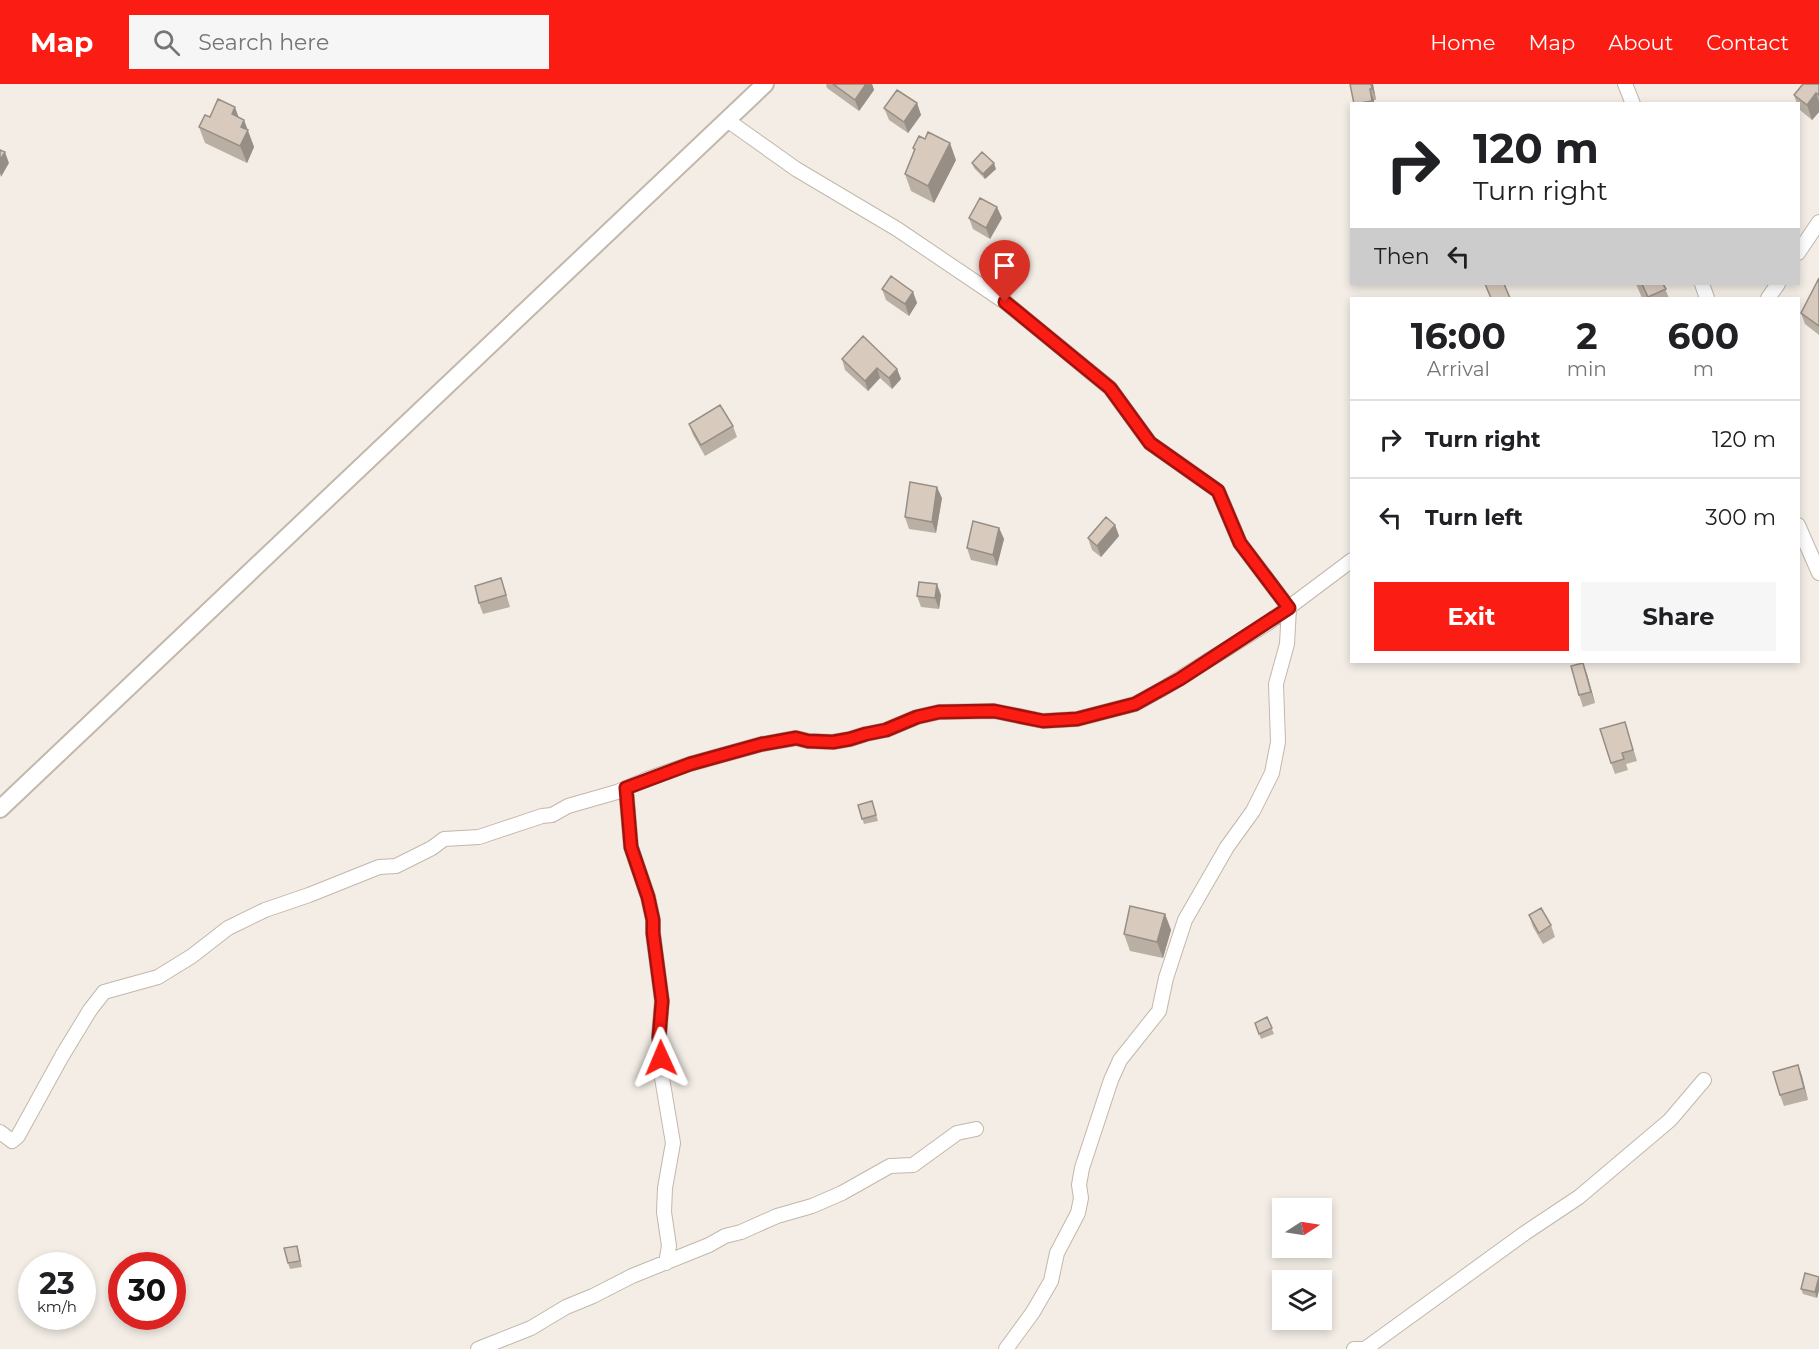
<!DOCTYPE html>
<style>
:root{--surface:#fff;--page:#f6f6f6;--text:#202124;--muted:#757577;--line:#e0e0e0;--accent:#fb1c14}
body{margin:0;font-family:Montserrat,sans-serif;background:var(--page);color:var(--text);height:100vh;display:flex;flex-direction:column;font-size:22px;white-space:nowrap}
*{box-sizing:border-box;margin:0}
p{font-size:20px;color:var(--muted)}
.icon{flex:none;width:33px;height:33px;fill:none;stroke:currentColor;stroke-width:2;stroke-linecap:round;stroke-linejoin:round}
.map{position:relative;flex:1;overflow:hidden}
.panel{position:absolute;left:1350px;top:213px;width:450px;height:366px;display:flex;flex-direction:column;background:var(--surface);border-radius:0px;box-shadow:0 3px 9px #0003}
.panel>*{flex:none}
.banner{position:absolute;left:1350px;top:18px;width:450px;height:183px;border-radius:0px;box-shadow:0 3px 9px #0003;background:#fff;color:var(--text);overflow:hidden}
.needle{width:39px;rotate:78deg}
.tools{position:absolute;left:1272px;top:1114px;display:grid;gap:12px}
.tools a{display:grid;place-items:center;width:60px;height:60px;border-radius:0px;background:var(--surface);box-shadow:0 3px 9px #0003;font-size:30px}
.speed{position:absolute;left:18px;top:1168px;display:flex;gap:12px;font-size:30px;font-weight:700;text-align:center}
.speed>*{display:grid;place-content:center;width:78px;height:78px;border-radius:50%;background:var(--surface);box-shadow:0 3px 9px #0003;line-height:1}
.speed small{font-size:15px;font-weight:400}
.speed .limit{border:9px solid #d22;background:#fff;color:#111}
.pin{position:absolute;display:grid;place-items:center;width:51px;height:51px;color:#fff;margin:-62px -26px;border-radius:50% 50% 50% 0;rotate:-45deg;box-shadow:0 0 6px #0007}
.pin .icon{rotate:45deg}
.me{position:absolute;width:66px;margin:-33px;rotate:359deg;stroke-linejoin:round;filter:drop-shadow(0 0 4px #0008)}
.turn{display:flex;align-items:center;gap:21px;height:126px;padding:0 24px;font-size:27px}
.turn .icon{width:78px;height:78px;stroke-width:2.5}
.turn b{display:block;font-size:42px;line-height:51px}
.then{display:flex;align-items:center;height:57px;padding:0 24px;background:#0003;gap:12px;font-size:22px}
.eta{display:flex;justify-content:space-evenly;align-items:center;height:102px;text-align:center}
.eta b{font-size:36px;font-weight:700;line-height:42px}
.button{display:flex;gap:12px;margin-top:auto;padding:12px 24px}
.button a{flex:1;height:69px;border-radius:0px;background:var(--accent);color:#fff;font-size:24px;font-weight:700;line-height:69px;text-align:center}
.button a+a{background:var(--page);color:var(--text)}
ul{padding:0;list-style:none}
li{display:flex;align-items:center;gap:18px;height:78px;padding:0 24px;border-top:2px solid var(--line)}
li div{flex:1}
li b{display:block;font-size:22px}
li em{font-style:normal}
header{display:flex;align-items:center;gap:36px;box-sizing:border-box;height:84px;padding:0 30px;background:var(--accent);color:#fff}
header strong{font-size:28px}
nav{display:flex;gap:33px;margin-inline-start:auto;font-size:21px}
.search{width:420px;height:54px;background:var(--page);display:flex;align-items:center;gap:15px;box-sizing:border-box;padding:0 21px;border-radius:0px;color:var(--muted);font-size:22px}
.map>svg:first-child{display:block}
</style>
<header>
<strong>Map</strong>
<div class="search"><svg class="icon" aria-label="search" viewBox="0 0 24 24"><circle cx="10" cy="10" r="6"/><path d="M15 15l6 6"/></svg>Search here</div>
<nav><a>Home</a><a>Map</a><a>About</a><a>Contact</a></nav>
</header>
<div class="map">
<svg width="1819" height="1265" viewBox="0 0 1819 1265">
<rect width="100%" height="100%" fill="#f3ede6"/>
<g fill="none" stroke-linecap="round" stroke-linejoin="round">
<defs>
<path id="minor" d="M1625,0L1633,20
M727,36L796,85L897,145L1005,218L1110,304L1150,359L1218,407L1240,459L1289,524L1287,560L1276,600L1278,658L1272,689L1253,727L1227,763L1185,836L1166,894L1159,927L1120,976L1111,996L1082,1084L1079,1101L1081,1114L1078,1129L1057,1169L1051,1197L1033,1228L1006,1265
M1798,169L1819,138
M1702,200L1707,214
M1768,214L1778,200
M1798,441L1819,489
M626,704L631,763L648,813L653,836V849L662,917L659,953L661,988L673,1059L665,1104L664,1128L669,1162L666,1179
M0,1048L12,1057L18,1052L62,972L90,926L104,908L158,893L192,872L228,844L265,826L309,811L379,783L396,782L432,764L444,755L479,753L542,732L552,731L568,722L617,708L647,695L690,680L762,660L796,654L808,657L833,658L850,655L866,650L886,646L917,633L939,628L994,627L1043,637L1077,635L1135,620L1164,604L1268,539L1352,476
M478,1265L531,1244L566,1223L593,1212L632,1192L709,1161L725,1152L741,1148L777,1132L812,1122L842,1109L890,1082L913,1081L957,1049L976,1045
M1354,1265H1365L1525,1149L1579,1113L1670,1036L1704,996"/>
<path id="tertiary" d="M0,725L765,0"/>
</defs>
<use href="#minor" stroke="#c2b7ab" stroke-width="16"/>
<use href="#tertiary" stroke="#c2b7ab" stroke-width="20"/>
<use href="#minor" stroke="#fff" stroke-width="14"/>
<use href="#tertiary" stroke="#fff" stroke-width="16"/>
</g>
<path fill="#baafa3" d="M826,0H872L874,6L859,27L827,4Z
M1350,0H1373L1376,16H1374V20H1354Z
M1819,0V28L1812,36L1800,26L1798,20H1797L1794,11Z
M917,19L921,31L908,49L889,36L884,24Z
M210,33H239L244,36L254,63L247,79L205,59L199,43Z
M913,64L956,76L934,119L911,107L905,90L914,68Z
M972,79L996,85L985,95L974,84Z
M969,134H1002L990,155L973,145Z
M1819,194V251L1805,240L1801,229Z
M1636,200H1663L1669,214H1647V213L1642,214Z
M882,205L913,208L917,219L909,232L886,216Z
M842,275L897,285L901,295L892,305L880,294L868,307L845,286Z
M689,340L733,342L737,353L705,372L693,351Z
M942,414L936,449L909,445L905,433Z
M1115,441L1119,452L1101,473L1092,466L1088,454Z
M999,444L1004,455L997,482L971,476L967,464Z
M505,506L510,523L483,530L479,519Z
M941,511L939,525L921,523L917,512Z
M1587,590L1595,619L1583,623L1579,611Z
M1625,638L1637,677L1626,680L1628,686L1615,690L1611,679Z
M872,717L878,737L864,740L858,721Z
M1165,830L1171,846L1163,874L1130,867L1124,850Z
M1529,831L1551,841L1555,853L1543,860L1533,843Z
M1267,933L1274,950L1261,955L1255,939Z
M1798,981L1808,1016L1784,1022L1780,1011Z
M297,1162L302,1183L290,1185L288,1179Z
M1819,1193V1206L1817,1214L1803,1210L1801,1205Z"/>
<path fill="#978e85" d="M866,0H872L874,6L859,27L855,16Z
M1371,0H1373L1376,16L1372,5Z
M1370,5L1374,16V20H1373L1372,17Z
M1816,9L1819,18V28L1812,36L1807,21Z
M917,19L921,31L908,49L904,38Z
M235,23L241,40L232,30Z
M244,36L254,63L247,79L240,62L241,43Z
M950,59L956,76L934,119L928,102Z
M5,68L9,79L1,93L0,89V76Z
M994,79L996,85L985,95L983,90Z
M997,123L1002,134L990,155L986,144Z
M913,208L917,219L909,232L905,220Z
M877,284L880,294L868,307L865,297Z
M897,285L901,295L892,305L889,294Z
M937,403L942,414L936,449L932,438Z
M1115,441L1119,452L1101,473L1097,462Z
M999,444L1004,455L997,482L993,471Z
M937,500L941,511L939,525L935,514Z
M1583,579L1587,590L1595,619L1591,608Z
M1165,830L1171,846L1163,874L1157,858Z
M1798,981L1802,992L1808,1016L1804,1004Z
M1819,1193V1206L1817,1214L1815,1208Z"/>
<path fill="#d8cbbe" stroke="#978e85" stroke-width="1.5" d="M833,0H866L855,16Z
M1350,0H1371L1372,5H1370L1372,17L1354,20Z
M1803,0H1819V11L1816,9L1807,21L1794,11Z
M897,6L917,19L904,38L884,24Z
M218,15L235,23L232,30L244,36L241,43L248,46L240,62L199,43L205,31L210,33Z
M928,48L950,59L928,102L905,90L915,65L913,64L919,52L925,55Z
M0,66L5,68L0,76Z
M982,68L994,79L983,90L972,79Z
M980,114L997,123L986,144L969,134Z
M891,192L913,208L905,220L882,205Z
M1819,194V242L1801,229Z
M1485,200H1504L1510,214H1491Z
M1642,200H1663L1666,205L1648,213Z
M863,252L897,285L889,294L877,284L865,297L842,275Z
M720,321L733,342L701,361L689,340Z
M910,398L937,403L932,438L905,433Z
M1106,433L1115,441L1097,462L1088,454Z
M973,437L999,444L993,471L967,464Z
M501,494L506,511L479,519L475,502Z
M919,498L937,500L935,514L917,512Z
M1583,579L1591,608L1579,611L1571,582Z
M1625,638L1633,666L1622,669L1624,675L1611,679L1600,645Z
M872,717L876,731L862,735L858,721Z
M1130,822L1165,830L1157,858L1124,850Z
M1541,824L1551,841L1539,849L1529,831Z
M1267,933L1272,944L1259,950L1255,939Z
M1798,981L1804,1004L1780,1011L1773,988Z
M297,1162L300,1177L288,1179L284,1164Z
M1805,1189L1819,1193L1815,1208L1801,1205Z"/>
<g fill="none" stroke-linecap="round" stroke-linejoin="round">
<defs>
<path id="route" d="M661,974L659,953L662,917L653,849V836L648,813L631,763L626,704L690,680L762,660L796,654L808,657L833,658L850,655L866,650L886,646L917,633L939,628L994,627L1043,637L1077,635L1135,620L1180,595L1289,524L1240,459L1218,407L1150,359L1110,304L1005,218"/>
</defs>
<use href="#route" stroke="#a3120d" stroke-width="15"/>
<use href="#route" stroke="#fb1c14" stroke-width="10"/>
</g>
</svg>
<div class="tools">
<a><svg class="needle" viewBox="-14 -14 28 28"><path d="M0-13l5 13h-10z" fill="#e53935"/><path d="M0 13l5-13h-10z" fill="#757577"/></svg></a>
<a><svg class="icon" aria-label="layers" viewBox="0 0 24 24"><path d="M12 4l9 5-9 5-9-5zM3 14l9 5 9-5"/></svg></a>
</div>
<div class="speed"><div>23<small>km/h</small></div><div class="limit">30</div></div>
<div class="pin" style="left:1005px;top:218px;background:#d93025"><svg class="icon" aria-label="arrive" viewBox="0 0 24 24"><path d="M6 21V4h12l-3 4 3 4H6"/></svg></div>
<svg class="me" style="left:661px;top:974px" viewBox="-20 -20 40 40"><path d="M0-17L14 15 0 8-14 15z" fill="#fb1c14" stroke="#fff" stroke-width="4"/></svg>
<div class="banner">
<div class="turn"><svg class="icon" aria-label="right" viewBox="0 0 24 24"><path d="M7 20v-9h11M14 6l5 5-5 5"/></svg><div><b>120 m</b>Turn right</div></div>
<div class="then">Then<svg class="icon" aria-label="left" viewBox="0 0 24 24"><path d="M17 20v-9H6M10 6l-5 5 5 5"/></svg></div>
</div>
<section class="panel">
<div class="eta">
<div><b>16:00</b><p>Arrival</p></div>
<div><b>2</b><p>min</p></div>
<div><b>600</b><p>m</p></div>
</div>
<ul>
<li><svg class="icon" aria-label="right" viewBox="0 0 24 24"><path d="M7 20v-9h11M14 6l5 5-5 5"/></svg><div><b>Turn right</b></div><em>120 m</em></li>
<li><svg class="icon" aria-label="left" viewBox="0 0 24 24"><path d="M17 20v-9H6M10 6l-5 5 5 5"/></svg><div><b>Turn left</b></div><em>300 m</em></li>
</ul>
<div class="button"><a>Exit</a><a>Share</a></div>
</section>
</div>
